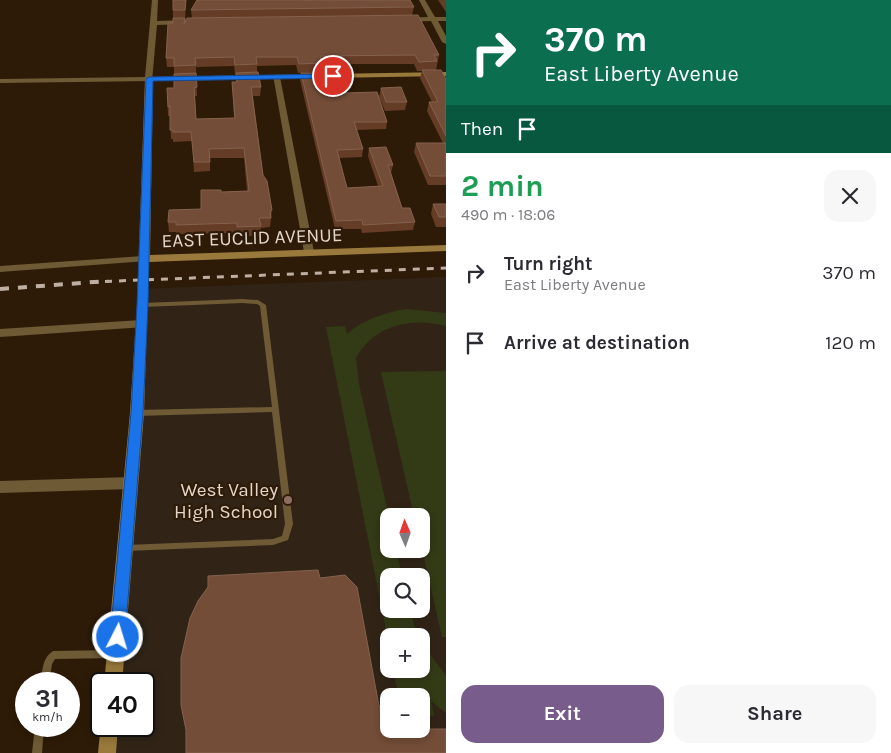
<!DOCTYPE html>
<meta charset="utf-8">
<style>
:root{--surface:#fff;--page:#f7f7f7;--text:#2b2b33;--muted:#7c7c81;--accent:#785d8c}
body{margin:0;font-family:Karla,sans-serif;background:var(--page);color:var(--text);height:100vh;display:flex;flex-direction:column;font-size:19px;white-space:nowrap}
*{box-sizing:border-box;margin:0}
p{font-size:16px;color:var(--muted)}
.icon{flex:none;width:28px;height:28px;fill:none;stroke:currentColor;stroke-width:2;stroke-linecap:round;stroke-linejoin:round}
.map{position:relative;flex:1;overflow:hidden}
.details{display:flex;flex-direction:column;background:var(--surface);width:445px}
.details>*{flex:none}
.top-card{background:#0b6e4f;color:#fff;overflow:hidden}
.needle{width:32px;rotate:358deg}
.buttons{position:absolute;left:380px;top:508px;display:grid;gap:10px}
.buttons a{display:grid;place-items:center;width:50px;height:50px;border-radius:10px;background:var(--surface);box-shadow:0 2px 8px #0003;font-size:25px}
.speed{position:absolute;left:15px;top:672px;display:flex;gap:10px;font-size:25px;font-weight:700;text-align:center}
.speed>*{display:grid;place-content:center;width:65px;height:65px;border-radius:50%;background:var(--surface);box-shadow:0 2px 8px #0003;line-height:1}
.speed small{font-size:12px;font-weight:400}
.speed .limit{border:2px solid #111;border-radius:8px;background:#fff;color:#111}
.pin{position:absolute;display:grid;place-items:center;width:42px;height:42px;color:#fff;margin:-21px;border:2px solid #fff;border-radius:50%;box-shadow:0 1px 5px #0007}
.me{position:absolute;width:55px;margin:-28px;rotate:5deg;stroke-linejoin:round;filter:drop-shadow(0 0 4px #0008)}
.turn{display:flex;align-items:center;gap:18px;height:105px;padding:0 15px;font-size:22px}
.turn .icon{width:65px;height:65px;stroke-width:2.5}
.turn b{display:block;font-size:35px;line-height:42px}
.then{display:flex;align-items:center;height:48px;padding:0 15px;background:#0003;gap:10px;font-size:19px}
.round{display:grid;place-items:center;flex:none;width:52px;height:52px;border-radius:15px;background:var(--page)}
.overview{display:flex;align-items:center;justify-content:space-between;height:85px;padding:0 15px}
h1{font-size:30px;font-weight:700;line-height:38px;color:#1e9e55}
.cta{display:flex;gap:10px;margin-top:auto;padding:10px 15px}
.cta a{flex:1;height:58px;border-radius:15px;background:var(--accent);color:#fff;font-size:20px;font-weight:700;line-height:58px;text-align:center}
.cta a+a{background:var(--page);color:var(--text)}
ul{padding:0;list-style:none}
li{display:flex;align-items:center;gap:15px;height:70px;padding:0 15px}
li div{flex:1}
li b{display:block;font-size:19px}
li em{font-style:normal}
main{display:flex;flex:1;min-height:0}
.map>svg:first-child{display:block}
</style>
<main>
<div class="map">
<svg width="446" height="753" viewBox="0 0 446 753">
<rect width="100%" height="100%" fill="#2e1b07"/>
<path fill="#312417" fill-rule="evenodd" d="M446,277V753H107L109,726H144V684H113L142,289ZM389,516H421V549H389ZM389,576H421V609H389ZM389,636H421V669H389ZM389,696H421V729H389Z"/>
<path fill="#333a16" d="M406,309L446,313V326C411,317 374,325 356,358L359,384L389,517V549H396L402,576H389V609H409L418,636H389V645L326,327L345,326L347,334C364,319 384,313 406,309Z
M446,371V637H442L421,545V516H414L381,372Z
M421,642L446,676V713L431,701L434,716L421,717V696H399L393,669H421Z"/>
<g fill="none" stroke-linecap="round" stroke-linejoin="round">
<path fill="#6e5a35" fill-rule="evenodd" d="M242,299L258,300L266,305L293,524L288,540L273,545L126,551L123,550L122,548L123,546L126,545L273,539L282,536L285,524L272,412L137,416L135,415L134,413L135,411L137,410L272,407L260,306L257,304L242,303L143,307L140,305L143,303Z
M114,650L117,651L118,654L117,657L114,658L55,659L52,664L49,684H41C42,672 42,658 53,651Z
M35,726H44L42,753H32Z"/>
<path fill="#6e5a35" fill-rule="evenodd" d="M152,0H158L157,21L188,20L191,22L188,24L157,25L152,81L0,83V79L145,77Z
M419,0H425L435,17H446V21H438L446,36V44L442,42L431,21L403,22L400,20L403,18L428,17Z
M273,75L280,77L314,252L309,255L304,252Z
M143,256L147,257L148,259L147,261L0,272V266Z
M141,320L145,321L147,324L145,327L0,337V329Z
M131,477L136,479L138,483L136,487L131,489L0,493V481Z"/>
<path fill="#9a7a3c" fill-rule="evenodd" d="M446,72V76L153,81L150,255L446,245V251L149,262L144,413L122,684H104L130,413L137,305L145,79L149,77Z
M101,723V726H118L116,753H98Z"/>
<path stroke="#beafa2" stroke-width="3" stroke-dasharray="7 7" stroke-linecap="butt" d="M91,282L446,268"/>
<path stroke="#beafa2" stroke-width="4" stroke-dasharray="9 9" stroke-linecap="butt" d="M0,289L108,281"/>
</g>
<path fill="#653c25" fill-rule="evenodd" d="M186,0L185,23L192,18L191,10L414,7L412,15L439,55L436,70L446,79V185H428L414,152L416,143H443L427,111L429,102H432L420,78L422,71H417L414,64H323L322,72L298,73L296,65L257,66V72L261,87L260,96H253L263,175L272,210L270,227L261,228L260,236H237L236,233L176,234V232H169L168,222L201,209L221,192L247,191L244,158H210V171L194,172L192,141L173,142V139H171L170,116H168L167,88H174V67H167L166,58L173,23V10ZM234,66L235,74H236V82H232L234,118L196,119L195,96H197L196,67Z
M438,0H446V12Z
M301,73L328,82L387,122L386,129L357,130L363,149L362,157L339,158L347,188L378,186L368,156L369,148L393,165L391,173L402,208L415,222L413,230L362,233L361,229H335L300,80Z
M381,88L407,102L405,110L385,111L379,97Z
M433,204H446V227H436L431,214Z"/>
<path fill="#734d37" stroke="#84624e" d="M173,0H186L185,10H173Z
M197,0H410L414,7L191,10Z
M418,15L439,55H434L437,61L419,62L415,55L320,56L323,63L299,64L297,57H256L257,64L235,65L234,57L199,58H195L196,65L174,66V58H166L168,23H173V18H185L184,24L187,18Z
M422,70H441L446,79V136L429,102H438Z
M258,72L261,87H251L263,175L267,181L272,210L270,211L271,218H259L261,226L237,227V223L176,225V222H168L169,210L201,209V190H221V192L249,191L244,148L209,149L210,162H194L191,132H173V130H170V106L168,107L167,88H174V74L196,73L197,87L194,88L196,119L235,118L232,82H237L236,73Z
M301,73H325L328,82H341L345,93L377,92L387,122H354L363,149L337,150L347,188L383,186L369,148L386,147L393,165H388L402,208H410L415,222L363,225L362,220L336,221Z
M401,87L407,102H386L381,88Z
M416,143H446V176H430Z
M433,204H446V217H439Z
M318,570L320,578L345,575L357,587L379,706L388,705L389,708V729H446V753H186V730L181,705V658L190,618L198,601L208,587V576Z"/>
<path fill="#1a73e8" stroke="#114b97" d="M333,74L336,76L335,78L153,81L148,305L143,413L125,637L123,642L118,644L112,642L110,637L131,413L137,305L146,79L149,77Z"/>
<circle fill="#8d6e63" stroke="#2e1b07" stroke-width="2" cx="288" cy="500" r="5"/>
<g text-anchor="middle" stroke-width="4.5" stroke-linejoin="round" paint-order="stroke">
<g font-size="19" fill="#e3d5ca" stroke="#2e1b07">
<text transform="translate(252 237) rotate(-2)" y="7">EAST EUCLID AVENUE</text>
</g>
<g font-size="19" fill="#e3d5ca" stroke="#2e1b07" text-anchor="end">
<text x="278" y="496">West Valley<tspan x="278" dy="22">High School</tspan></text>
</g>
</g>
</svg>
<div class="buttons">
<a><svg class="needle" viewBox="-14 -14 28 28"><path d="M0-13l5 13h-10z" fill="#e53935"/><path d="M0 13l5-13h-10z" fill="#7c7c81"/></svg></a>
<a><svg class="icon" aria-label="search" viewBox="0 0 24 24"><circle cx="10" cy="10" r="6"/><path d="M15 15l6 6"/></svg></a>
<a>+</a>
<a>−</a>
</div>
<div class="speed"><div>31<small>km/h</small></div><div class="limit">40</div></div>
<div class="pin" style="left:333px;top:76px;background:#d93025"><svg class="icon" aria-label="arrive" viewBox="0 0 24 24"><path d="M6 21V4h12l-3 4 3 4H6"/></svg></div>
<svg class="me" style="left:118px;top:637px" viewBox="-20 -20 40 40"><circle r="17" fill="#1a73e8" stroke="#fff" stroke-width="3"/><path d="M0-11L8 9 0 5-8 9z" fill="#fff"/></svg>
</div>
<section class="details">
<div class="top-card">
<div class="turn"><svg class="icon" aria-label="right" viewBox="0 0 24 24"><path d="M7 20v-9h11M14 6l5 5-5 5"/></svg><div><b>370 m</b>East Liberty Avenue</div></div>
<div class="then">Then<svg class="icon" aria-label="arrive" viewBox="0 0 24 24"><path d="M6 21V4h12l-3 4 3 4H6"/></svg></div>
</div>
<div class="overview"><div><h1>2 min</h1><p>490 m · 18:06</p></div><a class="round"><svg class="icon" aria-label="close" viewBox="0 0 24 24"><path d="M6 6l12 12M18 6L6 18"/></svg></a></div>
<ul>
<li><svg class="icon" aria-label="right" viewBox="0 0 24 24"><path d="M7 20v-9h11M14 6l5 5-5 5"/></svg><div><b>Turn right</b><p>East Liberty Avenue</p></div><em>370 m</em></li>
<li><svg class="icon" aria-label="arrive" viewBox="0 0 24 24"><path d="M6 21V4h12l-3 4 3 4H6"/></svg><div><b>Arrive at destination</b></div><em>120 m</em></li>
</ul>
<div class="cta"><a>Exit</a><a>Share</a></div>
</section>
</main>
